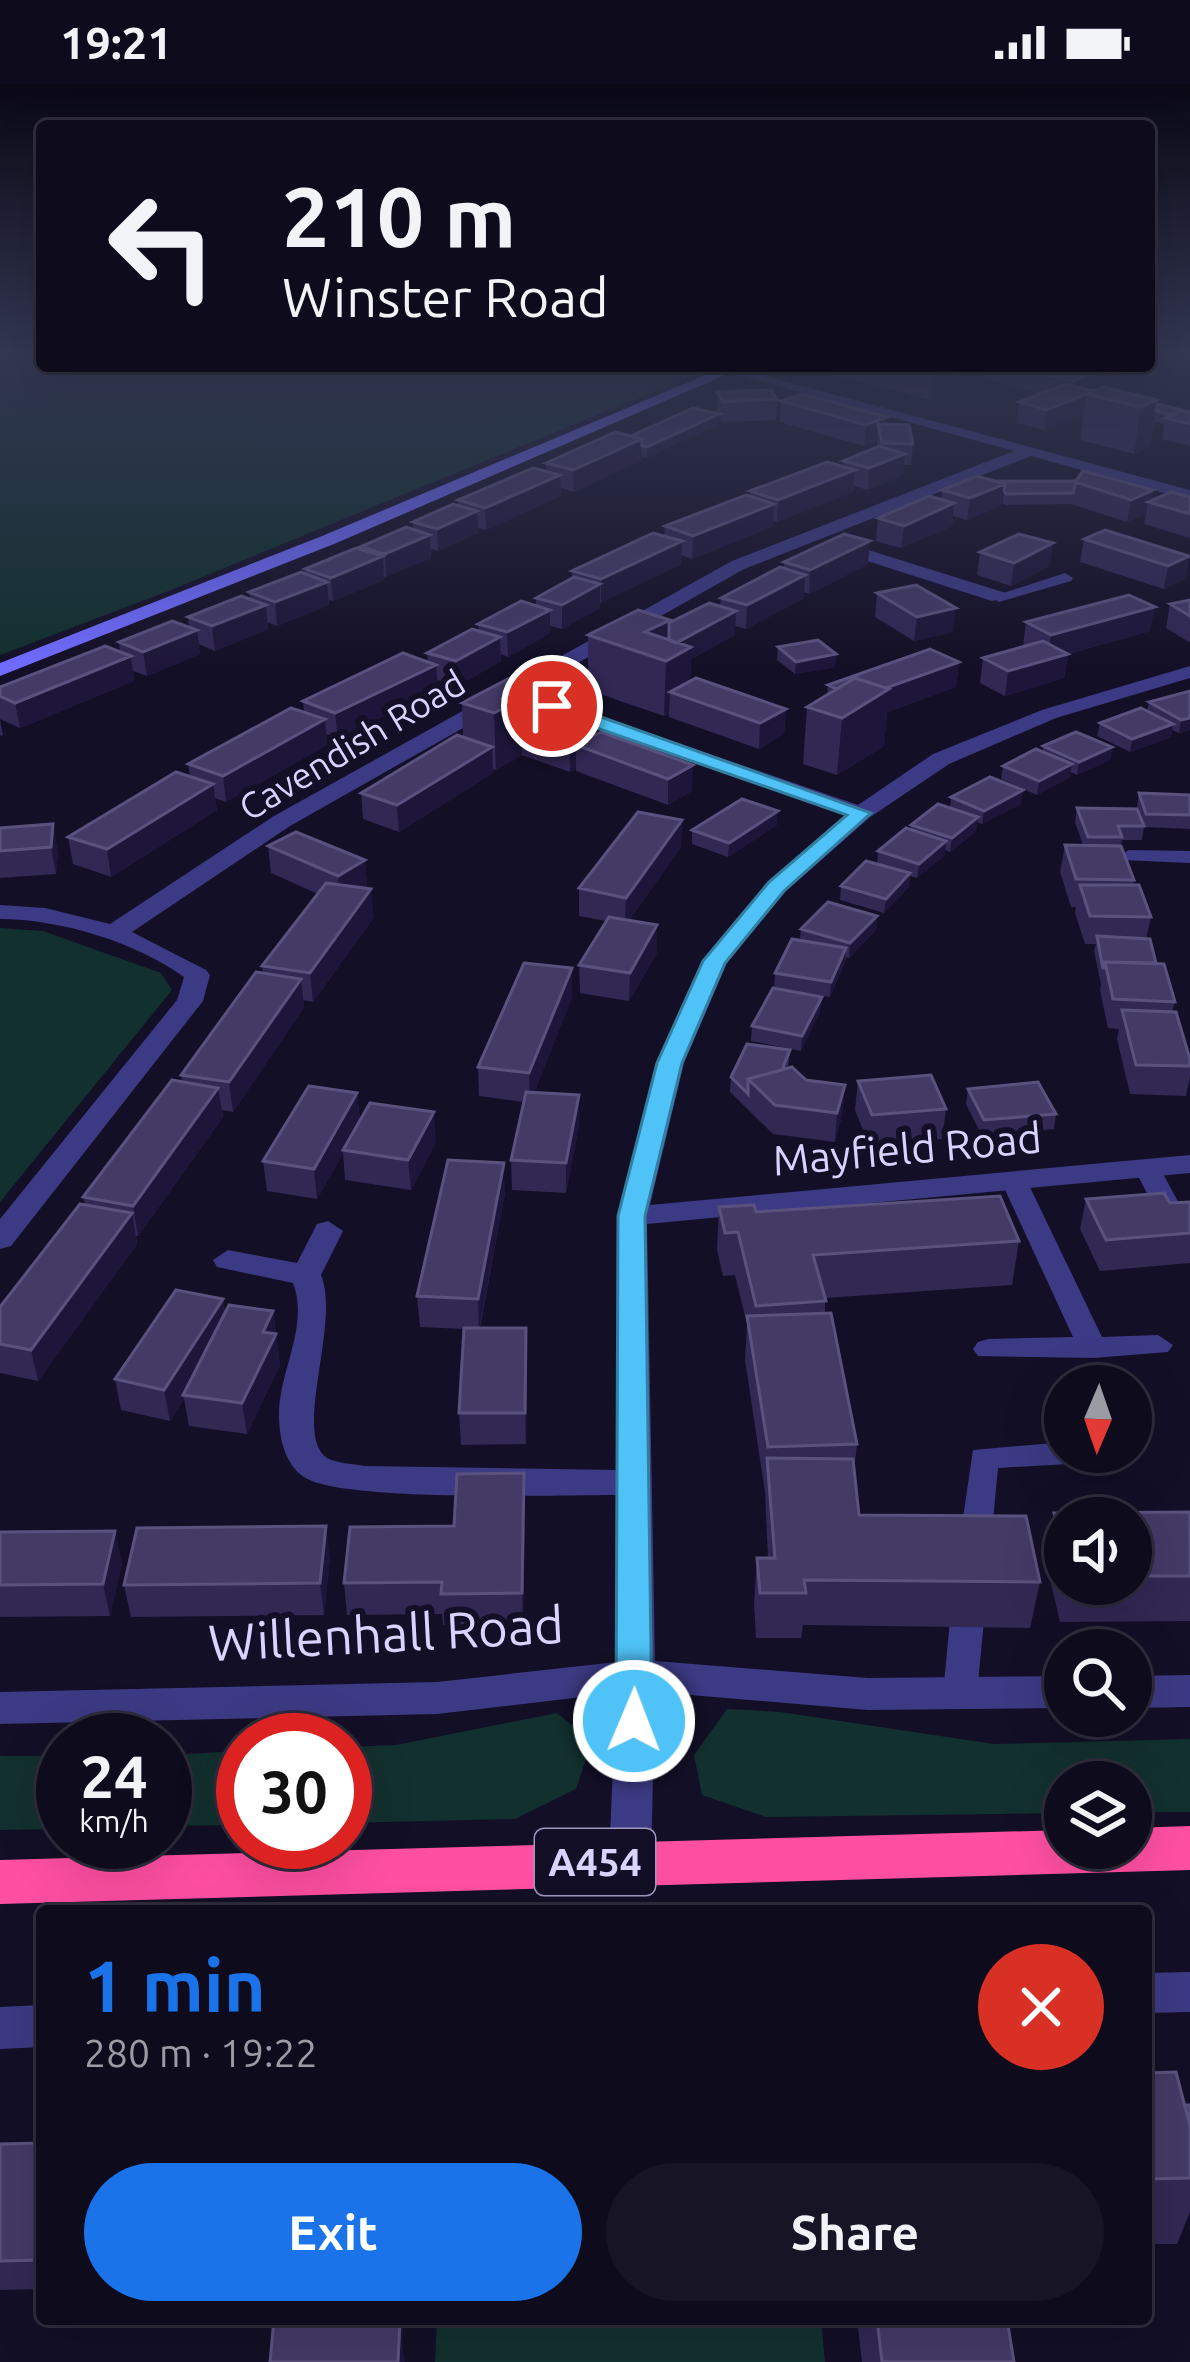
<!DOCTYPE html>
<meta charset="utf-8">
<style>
:root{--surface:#0e0b1c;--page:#171425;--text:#f1f3f6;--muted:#9b9ba3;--line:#2e2b3b;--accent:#1a73e8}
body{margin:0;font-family:Ubuntu,sans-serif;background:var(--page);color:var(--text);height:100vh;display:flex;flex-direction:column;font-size:45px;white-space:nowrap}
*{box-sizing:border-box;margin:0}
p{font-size:39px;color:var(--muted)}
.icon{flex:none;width:66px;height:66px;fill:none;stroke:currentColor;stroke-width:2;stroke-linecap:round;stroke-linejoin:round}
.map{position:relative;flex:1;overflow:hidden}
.panel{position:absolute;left:36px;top:1821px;width:1116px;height:420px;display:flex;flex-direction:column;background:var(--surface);border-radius:12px;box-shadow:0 12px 48px #0002,0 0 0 3px var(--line)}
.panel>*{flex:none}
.guide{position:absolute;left:36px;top:36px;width:1119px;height:252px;border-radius:12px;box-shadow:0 12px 48px #0002,0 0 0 3px var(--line);background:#0e0b1c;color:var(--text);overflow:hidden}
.needle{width:78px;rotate:182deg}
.fabs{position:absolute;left:1044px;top:1281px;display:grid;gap:24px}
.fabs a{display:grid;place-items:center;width:108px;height:108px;border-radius:50%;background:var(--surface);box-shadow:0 12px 48px #0002,0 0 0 3px var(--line);font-size:60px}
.speed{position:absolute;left:36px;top:1629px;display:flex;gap:24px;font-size:60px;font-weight:700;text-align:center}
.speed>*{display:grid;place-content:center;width:156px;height:156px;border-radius:50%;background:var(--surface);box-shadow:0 12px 48px #0002,0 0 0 3px var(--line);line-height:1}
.speed small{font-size:30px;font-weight:400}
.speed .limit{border:18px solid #d22;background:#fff;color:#111}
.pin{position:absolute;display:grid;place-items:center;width:102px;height:102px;color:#fff;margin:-51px;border:6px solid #fff;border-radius:50%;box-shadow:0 3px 12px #0007}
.me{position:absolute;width:132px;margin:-66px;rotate:1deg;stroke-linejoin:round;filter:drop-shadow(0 0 9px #0008)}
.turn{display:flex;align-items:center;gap:42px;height:252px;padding:0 48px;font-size:54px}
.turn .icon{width:156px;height:156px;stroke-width:2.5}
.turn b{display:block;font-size:84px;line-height:102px}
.round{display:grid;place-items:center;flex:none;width:126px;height:126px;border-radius:63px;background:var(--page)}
.head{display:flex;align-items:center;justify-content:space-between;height:204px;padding:0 48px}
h1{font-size:72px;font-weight:700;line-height:90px;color:var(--accent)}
.action{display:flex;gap:24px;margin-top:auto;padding:24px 48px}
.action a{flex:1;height:138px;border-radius:72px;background:var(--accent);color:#fff;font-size:48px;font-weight:700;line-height:138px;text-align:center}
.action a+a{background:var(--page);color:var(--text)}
.status{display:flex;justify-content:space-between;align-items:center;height:84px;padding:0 60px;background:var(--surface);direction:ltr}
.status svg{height:33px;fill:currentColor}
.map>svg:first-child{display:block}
</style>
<div class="status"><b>19:21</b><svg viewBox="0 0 49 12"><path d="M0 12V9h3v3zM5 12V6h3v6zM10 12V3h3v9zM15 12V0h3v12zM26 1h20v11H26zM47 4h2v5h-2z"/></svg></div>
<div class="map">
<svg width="1190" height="2278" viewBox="0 0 1190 2278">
<rect width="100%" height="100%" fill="#130f26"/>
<path fill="#12302f" d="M0,267H42V282H716L166,508L0,571Z
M0,844L43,847L161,889L172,906L0,1118Z
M727,1625L780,1628L994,1660L1190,1655V1728H1131V1698H1065V1729L766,1733L702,1711L694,1671Z
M557,1629L592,1657L576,1705L515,1735L345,1739V1663L396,1661Z
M243,1667V1741L165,1742V1671Z
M0,1672H63V1745L0,1746Z
M437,2235H821L825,2278H435Z"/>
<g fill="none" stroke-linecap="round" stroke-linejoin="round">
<path fill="#3d3a85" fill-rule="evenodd" d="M1065,489L1073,494L1071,497L999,518L991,513Z
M1129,766L1190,767V779L1122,776L1119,772Z
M1147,1076L1160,1084L1190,1140V1175L1176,1166L1134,1084Z
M1014,1089L1027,1097L1102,1253L1158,1251L1173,1261L1168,1268L1093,1274L978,1272L973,1265L978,1258L988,1255L1073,1253L1001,1097Z
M1065,1358V1368H1101L1097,1376L1086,1379L998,1384L990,1468L985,1477L974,1480L963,1477L958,1468L973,1366Z
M970,1493L982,1497L987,1506L977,1609L972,1619L960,1623L948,1619L943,1609L953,1506L958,1497Z"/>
<path fill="#3d3a85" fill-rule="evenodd" d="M728,282L1190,406V416L1031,372L744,485L290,742L132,848L206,886L210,891L203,917L11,1162L0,1165V1135L177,916L184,893C136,858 59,835 0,835V821L45,824L110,840L274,732L732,477L1014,367L728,288Z
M833,455L1006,509L1008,513L992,517L827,464L824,460Z
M1190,582V594L1056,634L949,680L869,734L785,808L727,879L684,979L650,1121L1190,1071V1089L647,1140L655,1577L868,1594L1065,1592V1624L868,1626L655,1608L651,1777L645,1790L630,1795L615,1790L609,1777L616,1609L437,1630L0,1640V1608L437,1598L617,1578V1411C561,1411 340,1418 304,1393C285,1380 280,1356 279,1335C277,1290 310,1243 293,1199L217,1183L213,1176L228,1166L297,1179L317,1140L328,1137L343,1147L321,1191C341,1239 292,1351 327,1374C336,1379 354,1380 364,1382L617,1386V1132L656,979L706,872L769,798L845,731L553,629V621H567L858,721L933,670L1042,626Z
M1190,1591V1623L1131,1624V1592Z
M1190,1888V1928L1146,1929V1889Z
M42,1921V1963L0,1965V1923Z"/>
<path fill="#6f6bff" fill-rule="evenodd" d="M727,282H746L334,460L0,592V579L322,452Z"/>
<path fill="#ff4fa3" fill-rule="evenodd" d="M1190,1742V1786L0,1820V1776L1065,1746V1764H1131V1744Z"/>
</g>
<path fill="#312854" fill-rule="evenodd" d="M820,282H955L952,308L931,316L820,288Z
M986,282H1056L1090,290L1088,305L1157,316V319L1190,328V362L1162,355L1164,340L1154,338L1150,362L1134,370L1080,356L1083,330L1044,346L1016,339L1019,318L1041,310L984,295Z
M717,308L777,315L776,336L722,338L718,332V340L647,374L642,373V376L574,408L561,404V412L486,446L478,444V449L438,467L431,465V474L384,493V496L333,517L329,516V521L277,542L267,538L268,545L215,567L198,560L200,570L147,592L133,587L134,597L20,644L0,635L3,651L0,652V603L120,568L119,558L189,543L188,533L250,515L249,508L305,489V485L360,465V463L413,446V438L458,422V416L546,387V379L631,352L717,329Z
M781,317L886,341L913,360L911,381H904L903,391L868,406L854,402L853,408L777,438L773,437V442L692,475L681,471V480L600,519V524L562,545L550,542V549L508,573L501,570V577L457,602L437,596L438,605L338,655L326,650L327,661L226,718L215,714L217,726L111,793L73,780L68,753L190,693L188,680L304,628L303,617L428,578L427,569L479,547L478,540L536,522V514L572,495V487L664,452L665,442L750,412V407L843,382V377L877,363V357L864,362L780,338Z
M996,397H1076L1153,406L1152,416L1190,413V454L1144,440L1146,430L1127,438L1071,420L1005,421L1002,418V421L967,436L953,432L952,442L901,464L876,457L878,434L941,416L942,406Z
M1084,455L1189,472L1185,495L1164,505L1080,478Z
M980,468L1050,482L1011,502L977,491Z
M784,478L868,480L809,510L804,508V514L746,545L735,542V551L691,575L690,597L786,625L784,650L759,665L669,633V630L664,632L588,606V551L670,536L669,539L720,522L721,514L784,484Z
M877,509L953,548L914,557L875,533Z
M1190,516V557L1189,558L1166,544L1170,520Z
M1026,538L1150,547L1068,570L1064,594L1005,612L980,599L983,574L1024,563L1023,562Z
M778,563L836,570L835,583L795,590L777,576Z
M959,578L956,603L887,628L884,662L837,691L803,680L807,623L827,611L828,601Z
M556,597V604L595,651L692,707L668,721L576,687V685L570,688L522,671L496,686L493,685V689L399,748L363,735L361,709L463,653L462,619Z
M1190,607V646L1179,649L1172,646L1171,653L1130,668L1097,652L1100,639L1147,627L1149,618Z
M1043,662L1112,663L1110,676L1077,691L1070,688V693L1037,711L1001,695L1003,682L1043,668Z
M1139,709L1190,711V745L1144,743L1142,756H1122L1120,762L1134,796L1133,801L1151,833L1146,855L1156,879L1175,918L1172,928L1190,975V992L1186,1012L1130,1010L1117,955L1119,945L1108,944L1100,906L1101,900L1094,867L1096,860H1085L1075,829L1076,823H1071L1060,788L1065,761H1083L1075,738L1077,724L1138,729L1137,723Z
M951,713L1021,720L982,740L977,738L976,747L950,768L945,766V771L917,794L910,792L909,803L884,829L840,816L841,802L877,780L878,767L911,746V741L950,724Z
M682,736L681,763L629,836L657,841V869L629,917L580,909L579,881L606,837L579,832V804Z
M777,741L728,773L692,760V746Z
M0,744L58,767L56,790L0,794Z
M268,762L365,776L367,804L374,833L313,918L303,916L304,923L233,1028L222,1026L223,1033L138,1152H136L137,1160L38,1297L0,1289V1223L85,1120L83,1113L182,998L181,991L263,889L262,882L318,810L271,789Z
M877,832L876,846L849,874L846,873L845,878L830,913L774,904L775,889L800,856L801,845Z
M572,913L534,1009L579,1041L566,1109L512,1106L511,1076L524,1018L479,1012L478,983Z
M820,928L801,967L751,957L752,942Z
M790,966L788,984L806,996L845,1001L842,1031L835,1058L773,1050L730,1008L731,993Z
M858,997L946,1025L942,1055L869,1061L855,1026Z
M968,1005L1056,1030L1054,1045L982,1052L966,1020Z
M357,1009L360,1036L436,1058L411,1106L345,1096L343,1069L317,1115L267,1107L263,1077Z
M505,1109L480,1244L527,1275L526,1360L461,1361L459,1329L464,1245L420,1243L417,1212Z
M1086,1115L1170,1119L1190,1118V1179L1100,1187L1080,1145Z
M719,1123L1019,1157L1012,1201L825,1214V1230L857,1360L854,1388L859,1431L1040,1498L1030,1544L803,1541L801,1554H756L754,1519L757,1474H768L765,1408L745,1276L747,1240L735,1191L723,1192L717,1166Z
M223,1215L225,1230L273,1227L280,1281L247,1350L189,1342L184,1315L170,1337L121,1326L115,1295Z
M525,1421L523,1541H443L442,1530L347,1531L344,1499L454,1442Z
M1190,1428V1537L1060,1538L1045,1474L1054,1429ZM1065,1434H1131V1500H1065Z
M0,1448L122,1479L110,1532L0,1533Z
M330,1474L324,1531L131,1533L124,1501Z
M1146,1989L1185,2021H1190V2128L1177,2160H1146Z
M42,2059V2205L0,2206V2060Z
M857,2235H1007L1014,2278H862Z"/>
<path fill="#1d163a" d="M935,282H955L952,308L931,316Z
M1090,290L1083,330L1044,346L1047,326L1070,316L1073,297Z
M1157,316L1150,362L1134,370L1141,323Z
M719,330L718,340L647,374V363Z
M887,333L885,354L878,340L877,357L864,362L866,341Z
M642,355V376L574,408L573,386Z
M905,370L903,391L868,406L869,384Z
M855,386L853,408L777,438L778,416Z
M560,391L561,412L486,446L485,424Z
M1005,400L1002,421L967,436L970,414Z
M1153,406L1151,418H1148L1146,430L1127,438L1131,416Z
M954,419L952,442L901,464L904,442Z
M774,420L773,442L692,475L693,452Z
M477,427L478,449L438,467L437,445Z
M430,451L431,474L386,493L385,470Z
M682,457L681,480L601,519V495Z
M870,457L868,480L809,510L810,486Z
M1053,459L1050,482L1011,502L1014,479Z
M383,472L384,496L333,517L331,494Z
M1189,472L1185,495L1164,505L1168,482Z
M805,491L804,514L746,545L747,521Z
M327,498L329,521L277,542L275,518Z
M600,500V524L562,545V521Z
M266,521L268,545L215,567L212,542Z
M1155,523L1150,547L1048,575L1051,551Z
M956,524L953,548L914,557L917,533Z
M550,526V549L508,573L507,548Z
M736,527L735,551L691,575L689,615L670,608L669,630L664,632L666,577L645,548L670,536L669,575L673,560Z
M197,546L200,570L147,592L143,568Z
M500,553L501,577L457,602L456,577Z
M836,570L835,583L795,590L796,578Z
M1068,570L1064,594L1005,612L1008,587Z
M131,572L134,597L20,644L15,619Z
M959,578L956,603L887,628L884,662L837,691L842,634L856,615Z
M436,581L438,605L338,655L335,629Z
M521,615L522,671L496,686L494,629Z
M595,617V668L576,661V685L570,688L569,631Z
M786,625L784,650L759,665L760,639Z
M1190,634V646L1179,649L1181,636Z
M325,635L327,661L226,718L223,692Z
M1173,640L1171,653L1130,668L1132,655Z
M492,663L493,689L399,748L397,721Z
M1112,663L1110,676L1077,691L1079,678Z
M1072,680L1070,693L1037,711L1039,697Z
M693,681L692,707L668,721V695Z
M213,700L217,726L111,793L107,765Z
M1023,706L1021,720L982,740L984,727Z
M778,727L777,741L728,773L729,759Z
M978,733L976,747L950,768L952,754Z
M682,736L681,763L625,841L626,814Z
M53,740L58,767L56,790L51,763Z
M946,757L945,771L917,794L919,780Z
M365,776L367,804L340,819L338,792Z
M910,789L909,803L884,829L886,815Z
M371,805L374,833L313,918L310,889Z
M877,832L876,846L849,874L850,859Z
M657,841V869L629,917L630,889Z
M846,864L845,878L830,913L831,898Z
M572,884V913L530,1019L529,989Z
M301,895L304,923L233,1028L229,998Z
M822,913L820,928L801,967L802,952Z
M845,1001L842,1031L835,1058L837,1029Z
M218,1004L223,1033L138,1152L133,1122Z
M357,1009L360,1038L343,1066V1069L317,1115L314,1085Z
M579,1011V1041L566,1109V1079Z
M434,1028L436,1058L411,1106L408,1076Z
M504,1079L505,1109L479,1246L478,1215Z
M132,1129L137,1160L38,1297L31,1266Z
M223,1215L227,1246L183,1311L184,1315L170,1337L164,1306Z
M273,1227L280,1281L247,1350L242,1319L263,1248Z
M526,1244L527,1275L526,1360L525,1329Z
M524,1389L525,1421L523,1541L522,1509Z
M326,1442L330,1474L324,1531L320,1499Z
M115,1447L122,1479L110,1532L103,1500Z
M392,2235H404L402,2258L405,2278H397Z"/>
<path fill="#433a66" stroke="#5a527e" stroke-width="3" d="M1013,282H1056L1090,290L1073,297Z
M1066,300L1094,307L1047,326L1019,318Z
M1103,303L1157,316L1141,323L1086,310Z
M771,306L777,315L723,318L717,308Z
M802,310L887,333L866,341L781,317Z
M1157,320L1190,328V329L1181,327L1172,331L1156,327Z
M693,324L719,330L647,363L642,362V355L631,352Z
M1181,327L1190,329V340L1165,334Z
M878,340L909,341L913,360L882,359Z
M615,348L642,355L573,386L546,379Z
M879,362L905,370L869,384L843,377Z
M827,378L855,386L778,416L750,407Z
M533,384L560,391L485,424L458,416Z
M1083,387L1153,406L1131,416L1075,398Z
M977,392L1005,400L970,414L942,406Z
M996,397H1076L1073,409L1006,410L1004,407L1005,400Z
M1171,408L1190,413V430L1148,418Z
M746,411L774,420L693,452L665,442Z
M929,412L954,419L904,442L878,434Z
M453,420L477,427L437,445L413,438Z
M406,443L430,451L385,470L360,463Z
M1105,446L1189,472L1168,482L1084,455Z
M653,449L682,457L601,495L572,487Z
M844,450L870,457L810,486L784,478Z
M1019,450L1053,459L1014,479L980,468Z
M356,464L383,472L331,494L305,485Z
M780,483L805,491L747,521L721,514Z
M301,488L327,498L275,518L249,508Z
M574,493L600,500L562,521L536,514Z
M916,501L956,524L917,533L877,509Z
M1129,511L1155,523L1051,551L1026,538Z
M241,512L266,521L212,542L188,533Z
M1190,516V532L1170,520Z
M521,517L550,526L507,548L478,540Z
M709,519L736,527L676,559L669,556V539Z
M638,526L670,536L645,548L691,563L666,577L588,551Z
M172,537L197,546L143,568L119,558Z
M472,545L500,553L456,577L427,569Z
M818,556L836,570L796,578L778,563Z
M1043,557L1068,570L1008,587L983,574Z
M105,562L131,572L15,619L0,612V603Z
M930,565L959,578L886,604L855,594L837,605L828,601Z
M403,569L436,581L335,629L303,617Z
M523,587L556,597L548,602L595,617L569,631L521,615L494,629L462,619Z
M696,594L786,625L760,639L670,608Z
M855,594L889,605L842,634L807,623Z
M1190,607V634L1181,636L1149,618Z
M291,624L325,635L223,692L188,680Z
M1141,624L1173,640L1132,655L1100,639Z
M601,648L693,681L668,695L576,661Z
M1076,648L1112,663L1079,678L1043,662Z
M457,651L492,663L397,721L361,709Z
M1036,665L1072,680L1039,697L1003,682Z
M176,688L213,700L107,765L68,753Z
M990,693L1023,706L984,727L951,713Z
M1139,709L1190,711V731L1146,730Z
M742,715L778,727L729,759L692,746Z
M938,720L978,733L952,754L911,741Z
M1077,724L1137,725L1144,742H1118L1122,753H1088Z
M638,728L682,736L626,814L579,804Z
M53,740L51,763L0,767V744Z
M906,744L946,757L919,780L878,767Z
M296,748L365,776L338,792L268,762Z
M1065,761L1121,762L1134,796L1076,795Z
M866,777L910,789L886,815L841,802Z
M326,799L371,805L310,889L262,882Z
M1080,801H1139L1151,833L1090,832Z
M828,818L877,832L850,859L801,845Z
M609,833L657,841L630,889L579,881Z
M1097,852L1150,855L1156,879L1105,878L1103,885Z
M792,855L846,864L831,898L775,889Z
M1105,878L1164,880L1175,918L1113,915Z
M524,879L572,884L529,989L478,983Z
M256,888L301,895L229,998L181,991Z
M773,904L822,913L802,952L752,942Z
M1122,926L1176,928L1190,975V982L1136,981Z
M747,960L790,966L782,986L748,995V1010L731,993Z
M792,983L806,996L845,1001L837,1029L775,1021L748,995Z
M931,991L946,1025L872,1031L858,997Z
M172,996L218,1004L133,1122L83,1113Z
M1038,998L1056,1030L984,1036L968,1005Z
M309,1002L357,1009L314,1085L263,1077Z
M526,1008L579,1011L566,1079L511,1076Z
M370,1019L434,1028L408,1076L343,1066Z
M448,1076L504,1079L478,1215L417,1212Z
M1164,1109L1170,1119L1190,1118V1149L1106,1156L1086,1115Z
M1000,1112L1019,1157L813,1171L826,1217L756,1222L738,1148L725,1149L719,1123L754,1121L756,1128Z
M80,1120L132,1129L31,1266L0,1260V1223Z
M176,1206L223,1215L164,1306L115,1295Z
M229,1221L273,1227L263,1248L276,1250L242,1319L183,1311Z
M831,1229L857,1360L768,1363L747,1232Z
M464,1244H526L525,1329H459Z
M767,1374L853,1375L859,1431L1026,1432L1040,1498L804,1496L806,1509H760L757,1474H775Z
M524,1389L522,1509L441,1510L442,1498L344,1499L350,1443L454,1442L457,1390Z
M1190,1428V1492H1131V1434H1065V1472L1054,1429Z
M326,1442L320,1499L124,1501L137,1444Z
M115,1447L103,1500L0,1501V1448Z
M1176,1988L1190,2042V2094L1146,2095V1989Z
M1185,2021H1190V2042Z
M42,2059V2176L0,2177V2060Z
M274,2235H392L391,2237H400L398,2278H270Z
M877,2235H1007L1014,2278H882Z"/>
<linearGradient id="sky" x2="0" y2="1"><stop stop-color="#0a0815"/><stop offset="0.46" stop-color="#333752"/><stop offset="1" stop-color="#333752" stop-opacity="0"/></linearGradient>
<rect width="1190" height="585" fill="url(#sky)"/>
<path fill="#4fc3f7" stroke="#337fa1" stroke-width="3" d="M545,618H559L871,729L784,807L725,879L682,979L645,1132L652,1637L647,1647L634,1652L622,1647L616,1637L618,1132L657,979L703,877L769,798L847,731L545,626Z"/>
<g text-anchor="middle" stroke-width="12" stroke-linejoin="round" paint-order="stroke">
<g font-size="36" fill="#d9d4ff" stroke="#130f26">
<text transform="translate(352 661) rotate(-31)" y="13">Cavendish Road</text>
</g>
<rect fill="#130f26" stroke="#9e99be" stroke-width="3" x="535" y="1745" width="120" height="66" rx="9"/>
<g font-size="39" font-weight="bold" fill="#d9d4ff">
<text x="595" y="1792">A454</text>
</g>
<g font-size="42" fill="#d9d4ff" stroke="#130f26">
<text transform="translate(907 1065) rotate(-5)" y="15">Mayfield Road</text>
</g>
<g font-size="51" fill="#d9d4ff" stroke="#130f26">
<text transform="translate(386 1550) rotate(-3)" y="18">Willenhall Road</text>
</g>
</g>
</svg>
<div class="fabs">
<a><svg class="needle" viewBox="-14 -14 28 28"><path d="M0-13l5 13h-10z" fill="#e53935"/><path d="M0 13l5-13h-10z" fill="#9b9ba3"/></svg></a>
<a><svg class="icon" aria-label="sound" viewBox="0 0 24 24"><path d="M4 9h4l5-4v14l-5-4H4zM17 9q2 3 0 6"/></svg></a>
<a><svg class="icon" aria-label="search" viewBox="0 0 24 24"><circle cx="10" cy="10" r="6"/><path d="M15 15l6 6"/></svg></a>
<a><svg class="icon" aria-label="layers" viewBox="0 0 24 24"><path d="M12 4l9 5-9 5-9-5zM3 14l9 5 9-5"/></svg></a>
</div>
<div class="speed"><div>24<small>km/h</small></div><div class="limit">30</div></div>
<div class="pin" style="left:552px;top:622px;background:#d93025"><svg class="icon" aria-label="arrive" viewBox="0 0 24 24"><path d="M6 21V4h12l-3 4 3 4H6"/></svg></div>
<svg class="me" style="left:634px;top:1637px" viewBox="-20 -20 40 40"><circle r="17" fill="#4fc3f7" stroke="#fff" stroke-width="3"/><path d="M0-11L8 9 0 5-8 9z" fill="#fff"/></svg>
<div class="guide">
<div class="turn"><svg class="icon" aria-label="left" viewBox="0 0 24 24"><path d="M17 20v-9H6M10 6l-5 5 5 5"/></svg><div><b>210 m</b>Winster Road</div></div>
</div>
<section class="panel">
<div class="head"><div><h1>1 min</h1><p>280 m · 19:22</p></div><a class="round" style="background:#d93025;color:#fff"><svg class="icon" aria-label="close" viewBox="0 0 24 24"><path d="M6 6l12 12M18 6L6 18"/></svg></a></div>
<div class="action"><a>Exit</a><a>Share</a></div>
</section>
</div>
